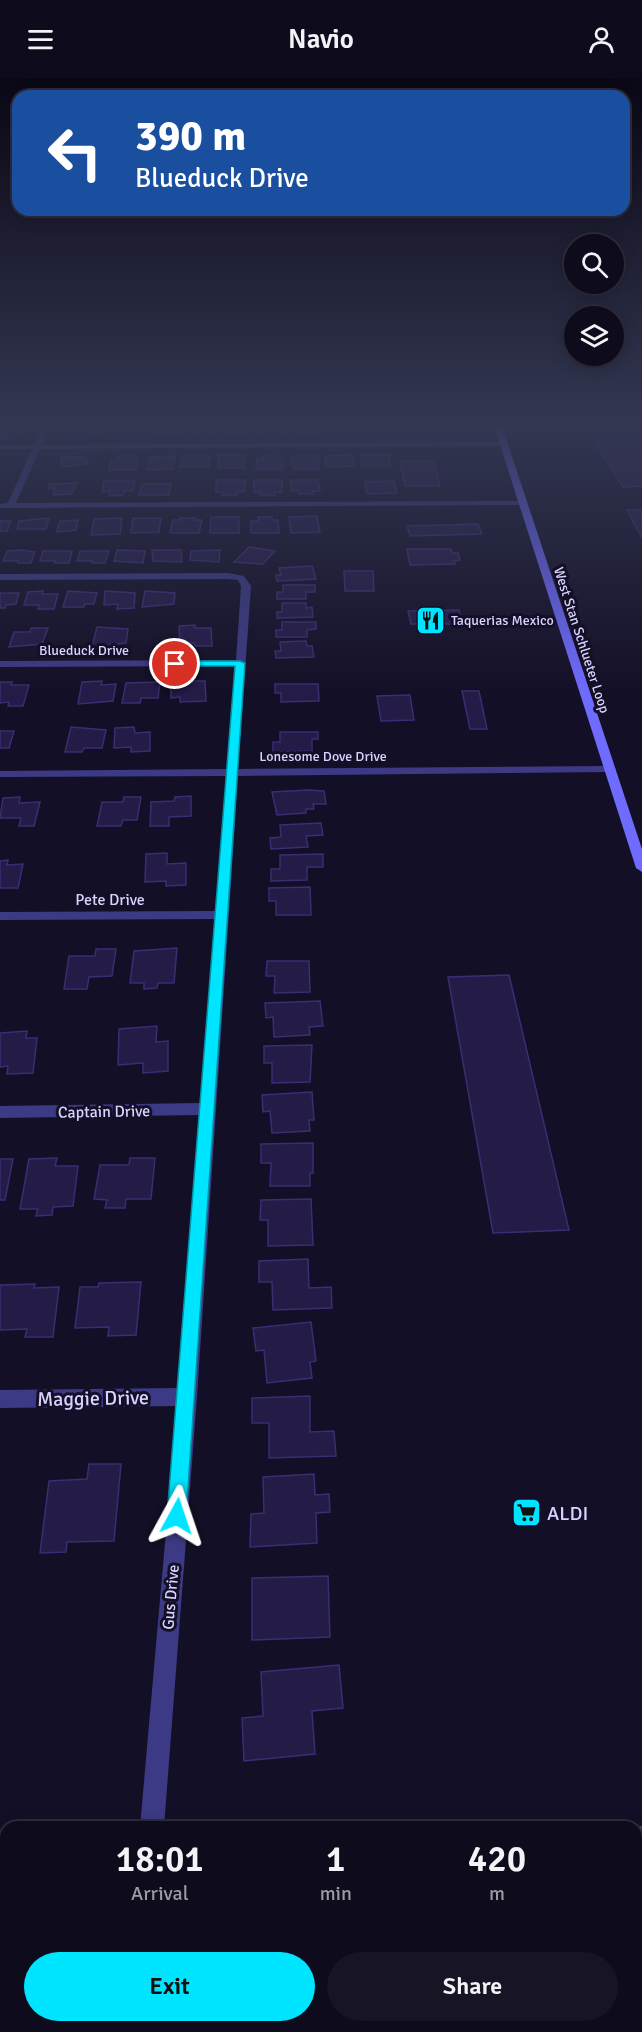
<!DOCTYPE html>
<style>
:root{--surface:#0e0b1c;--page:#171425;--text:#f1f3f6;--muted:#9b9ba3;--line:#2e2b3b;--accent:#00e5ff}
body{margin:0;font-family:Signika,sans-serif;background:var(--page);color:var(--text);height:100vh;display:flex;flex-direction:column;font-size:22px;white-space:nowrap}
*{box-sizing:border-box;margin:0}
p{font-size:20px;color:var(--muted)}
.icon{flex:none;width:33px;height:33px;fill:none;stroke:currentColor;stroke-width:2;stroke-linecap:round;stroke-linejoin:round}
.map{position:relative;flex:1;overflow:hidden}
.side{position:absolute;left:0px;top:1743px;width:642px;height:212px;display:flex;flex-direction:column;background:var(--surface);border-radius:18px 18px 0 0;box-shadow:0 3px 15px #0003,0 0 0 2px var(--line)}
.side>*{flex:none}
.top-card{position:absolute;left:12px;top:12px;width:618px;height:126px;border-radius:18px;box-shadow:0 3px 15px #0003,0 0 0 2px var(--line);background:#1a4fa0;color:#fff;overflow:hidden}
.fabs{position:absolute;left:564px;top:156px;display:grid;gap:12px}
.fabs a{display:grid;place-items:center;width:60px;height:60px;border-radius:50%;background:var(--surface);box-shadow:0 3px 15px #0003,0 0 0 2px var(--line);font-size:30px}
.pin{position:absolute;display:grid;place-items:center;width:51px;height:51px;color:#fff;margin:-26px;border:3px solid #fff;border-radius:50%;box-shadow:0 2px 6px #0007}
.me{position:absolute;width:66px;margin:-33px;rotate:5deg;stroke-linejoin:round;filter:drop-shadow(0 0 4px #0008)}
.turn{display:flex;align-items:center;gap:21px;height:126px;padding:0 24px;font-size:27px}
.turn .icon{width:78px;height:78px;stroke-width:2.5}
.turn b{display:block;font-size:42px;line-height:51px}
.eta{display:flex;justify-content:space-evenly;align-items:center;height:102px;text-align:center}
.eta b{font-size:36px;font-weight:600;line-height:42px}
.button{display:flex;gap:12px;margin-top:auto;padding:12px 24px}
.button a{flex:1;height:69px;border-radius:36px;background:var(--accent);color:#111;font-size:24px;font-weight:600;line-height:69px;text-align:center}
.button a+a{background:var(--page);color:var(--text)}
header{display:flex;justify-content:space-between;align-items:center;height:78px;padding:0 24px;background:var(--surface);font-size:27px;font-weight:600}
.map>svg:first-child{display:block}
</style>
<header><svg class="icon" aria-label="menu" viewBox="0 0 24 24"><path d="M4 6h16M4 12h16M4 18h16"/></svg>Navio<svg class="icon" aria-label="person" viewBox="0 0 24 24"><circle cx="12" cy="8" r="4"/><path d="M4 21q1-7 8-7t8 7"/></svg></header>
<div class="map">
<svg width="642" height="1954" viewBox="0 0 642 1954">
<rect width="100%" height="100%" fill="#130f26"/>
<path fill="#241b47" stroke="#3b2d73" stroke-width="1.5" d="M74,342H99L98,345H103L102,348L77,349L79,344H74Z
M191,346H216L215,356H209L208,359H195L196,356H190Z
M317,346L318,358H292L294,347Z
M123,347H148L146,359H120Z
M157,347H181V356L161,359V356L156,357Z
M226,347H249L250,358H223Z
M259,347H284V356H277V359H264L265,356H258Z
M624,347L639,368H642V408L623,409L585,348Z
M0,351H23L20,358L0,360Z
M100,351V355L90,356L89,360H68V356H75V352Z
M219,377H245L244,390H218Z
M353,377L354,388L326,389L325,378Z
M361,377H389L390,388H362Z
M119,378H133L132,381H138L136,392H109L111,382H118Z
M175,378L173,391L147,392L150,379Z
M183,378H211L208,389H180Z
M263,378H276V381H283L282,391H256L257,381H263Z
M292,378H319L318,391H293Z
M61,379H84L83,383H88L87,386L61,389Z
M400,383H434L440,408H405Z
M216,402H245V413L237,414V417H222V414H216Z
M254,402H282V414H275V417H260V414H254Z
M291,402H318L320,413H313V416H299L298,413H292Z
M104,403H135L133,413H124L123,417L109,418L110,413L102,414Z
M394,403L397,415L367,416L365,404Z
M77,405L72,416L53,417L55,410H49L50,406Z
M142,406H171L169,417H139Z
M627,432H642V460Z
M317,438L320,454L291,455L289,439Z
M211,439H239V455H210Z
M258,439H272V442H278L279,455H251V443H258Z
M49,440L46,451H17L19,443Z
M122,440L120,456L91,457L94,441Z
M133,440H161L159,454L131,455Z
M180,440H195V442H202L199,455H170L173,442H180Z
M78,442L76,452L57,454L60,443Z
M0,443H11L7,453H0Z
M478,446L482,456L410,458L407,448Z
M249,469L275,473L263,486L234,484Z
M407,471H451L452,475H458L460,482L454,483L455,486L410,487Z
M117,472L145,473L143,485L114,483Z
M152,472H181L182,484L153,483Z
M220,472L219,484L190,482L191,473Z
M7,473L22,472L35,474L31,485H18V483H3Z
M43,473H72L69,485H55L56,483H40Z
M80,473H109L105,485H92L93,483H77Z
M312,488L316,501L277,503L276,497H281L279,490Z
M344,493H373L374,513H345Z
M283,507H315V514H306V521H277V514H283Z
M43,513L42,516H58L54,531H38L39,527H24L28,514Z
M68,513L97,515L94,526H85L84,529H63Z
M105,513L135,515L134,530L117,531L118,526L104,527Z
M145,513L175,515L174,526L142,529Z
M0,515H19L16,526L6,527L5,530H0Z
M282,525H306V530L312,529L313,539L277,540V534H282Z
M459,532L462,546H411L408,533Z
M282,544H316V551L307,552V559H276V552H282Z
M195,547V550H211L212,568H195V565L180,566L179,548Z
M97,549L128,551L126,565L92,569Z
M31,550H48L42,566L9,569L14,554H30Z
M306,563L307,568H312L314,579L276,580L275,573H281L280,564Z
M102,603L101,607L116,606L113,623L78,626L82,604Z
M192,603H205L206,623L180,624V619L171,620V606L192,605Z
M0,604H12L11,607H29L23,628H8L9,624L0,625Z
M160,604L158,620H141L140,625H122L126,605Z
M275,606H318L319,623L281,624V615H275Z
M462,613H479L487,651H470Z
M410,617L414,642L381,643L377,618Z
M71,649L106,652L102,670H84L82,674H65Z
M134,649L135,655L150,654V673L131,674V669L114,670L115,650Z
M0,653H14L9,670H0Z
M280,654H318V661H312V673L273,674V664H280Z
M308,712L324,713L326,726H313L314,731H306V735L277,737L272,714Z
M191,718V738L169,739V748H150L151,724L174,723L175,719Z
M20,719L19,725L40,724L34,748H19L21,740H0L3,720Z
M124,719H141L137,742H123L121,748H97L102,724H123Z
M321,745L323,757L306,758L308,769L271,771L270,760L281,759L280,747Z
M167,775V786L186,785V807L166,808V803L145,804L146,776Z
M323,776V789H307V802L271,803V791H280V777Z
M8,782L7,787L23,786L18,810H0V783Z
M310,809L311,837H276V823H269V810Z
M177,870L174,905H158L157,910L144,911V905H130L134,873Z
M96,871H116L112,898L89,899L87,911H64L69,878H95Z
M267,883H309L310,914L274,915L275,898H266Z
M509,897L569,1152L493,1155L448,899Z
M320,923L323,948L309,949L310,957L274,959L273,939L266,940L265,925Z
M157,948L156,964L168,963V993L143,995V985L118,987L119,951Z
M27,953L26,960H37L33,995L7,996L8,988L0,989V955Z
M312,967L310,1004L272,1005V985H264V968Z
M312,1014L314,1042H309L310,1053L272,1055L270,1033L263,1034L262,1017Z
M313,1065V1095H310V1108H270L271,1085H261V1066Z
M57,1080L55,1088H78L73,1128L53,1129L52,1137L36,1138L38,1131H20L29,1081Z
M130,1080H155L151,1121H126L125,1130H105L107,1122L94,1121L100,1087H129Z
M0,1081H13L5,1122H0Z
M311,1121L313,1167L268,1168V1142H260L261,1122Z
M308,1181L309,1210L331,1209L332,1230L273,1232L272,1204H259V1183Z
M141,1204L136,1257L108,1258L109,1249L75,1250L80,1209H98L99,1205Z
M35,1206L34,1210L59,1209L53,1259H25L27,1251L0,1252V1207Z
M311,1244L316,1283L310,1284L312,1300L267,1305L264,1272L256,1273L253,1250Z
M310,1318V1354L334,1353L336,1378L269,1380V1345H252V1320Z
M89,1386H121L114,1463L67,1464L66,1474L40,1475L49,1403L87,1401Z
M314,1396L315,1417L329,1416L330,1434L316,1435L317,1465L250,1469L251,1436L264,1435L263,1399Z
M328,1498L330,1559L252,1562V1500Z
M339,1587L343,1630L312,1633L315,1676L244,1683L242,1640L263,1638L261,1594Z
M0,1901H6V1948H49L48,1954H0Z
M252,1948H346V1954H252Z
M432,1948H607L608,1954H432Z"/>
<g fill="none" stroke-linecap="round" stroke-linejoin="round">
<path fill="#3d3a85" fill-rule="evenodd" d="M45,342H53L42,367L502,364L506,366L502,368L40,371L16,425L523,423L527,425L523,427L0,430V426L8,425L32,371H0V367H34Z
M228,495L244,498L251,508L238,691L610,688L616,691L610,694L238,698L197,1319L164,1749H140L177,1328L0,1330V1312L178,1310L200,1037L0,1040V1028L201,1025L215,841L0,842V834L216,833L226,698L0,699V693L227,691L235,588L0,589V583L236,582L241,508L238,502L228,501L0,502V496Z
M636,1748H642V1772H636V1749H633Z
M0,1755H6V1779H0Z
M123,1948H149L150,1954H122Z"/>
<path fill="#6f6bff" fill-rule="evenodd" d="M492,342H500L642,771V794L636,790Z"/>
</g>
<linearGradient id="sky" x2="0" y2="1"><stop stop-color="#0a0815"/><stop offset="0.56" stop-color="#333752"/><stop offset="1" stop-color="#333752" stop-opacity="0"/></linearGradient>
<rect width="642" height="616" fill="url(#sky)"/>
<path fill="#00e5ff" stroke="#0095a6" stroke-width="1.5" d="M175,583H240L245,585L186,1438L184,1445L177,1448L170,1445L167,1438L235,588H171L170,586Z"/>
<defs>
<symbol id="restaurant-square" viewBox="-11 -11 22 22"><rect x="-9" y="-9" width="18" height="18" rx="4" fill="#00e5ff" stroke="#130f26"/><path d="M-5-6h1v4h1v-4h1v4h1v-4h1v5L-1.5 .5V6h-2V.5L-5-1ZM5-6V6H3V1.5H1.5Q1.5-4 5-6Z" fill="#111"/></symbol>
<symbol id="supermarket-square" viewBox="-11 -11 22 22"><rect x="-9" y="-9" width="18" height="18" rx="4" fill="#00e5ff" stroke="#130f26"/><path d="M-6-5.5h2.5l.6 2H6L4.5 2H-2.5L-4.4-4H-6ZM-1.5 3.2a1.3 1.3 0 1 0 .1 0ZM3 3.2a1.3 1.3 0 1 0 .1 0Z" fill="#111"/></symbol>
</defs>
<g fill-rule="evenodd">
<use href="#restaurant-square" x="414" y="526" width="33" height="33"/>
<use href="#supermarket-square" x="510" y="1418" width="33" height="33"/>
</g>
<g text-anchor="middle" stroke-width="6" stroke-linejoin="round" paint-order="stroke">
<g font-size="14" fill="#d9d4ff" stroke="#130f26" text-anchor="start">
<text x="451" y="547">Taquerias Mexico</text>
</g>
<g font-size="14" fill="#d9d4ff" stroke="#130f26">
<text transform="translate(582 562) rotate(72)" y="5">West Stan Schlueter Loop</text>
<text x="84" y="577">Blueduck Drive</text>
<text x="323" y="683">Lonesome Dove Drive</text>
</g>
<g font-size="16" fill="#d9d4ff" stroke="#130f26">
<text x="110" y="827">Pete Drive</text>
<text transform="translate(104 1033) rotate(-1)" y="6">Captain Drive</text>
<text transform="translate(170 1519) rotate(-85)" y="6">Gus Drive</text>
</g>
<g font-size="20" fill="#d9d4ff" stroke="#130f26">
<text transform="translate(93 1320) rotate(-1)" y="7">Maggie Drive</text>
</g>
<g font-size="20" fill="#d9d4ff" stroke="#130f26" text-anchor="start">
<text x="547" y="1442">ALDI</text>
</g>
</g>
</svg>
<div class="fabs">
<a><svg class="icon" aria-label="search" viewBox="0 0 24 24"><circle cx="10" cy="10" r="6"/><path d="M15 15l6 6"/></svg></a>
<a><svg class="icon" aria-label="layers" viewBox="0 0 24 24"><path d="M12 4l9 5-9 5-9-5zM3 14l9 5 9-5"/></svg></a>
</div>
<div class="pin" style="left:175px;top:586px;background:#d93025"><svg class="icon" aria-label="arrive" viewBox="0 0 24 24"><path d="M6 21V4h12l-3 4 3 4H6"/></svg></div>
<svg class="me" style="left:177px;top:1438px" viewBox="-20 -20 40 40"><path d="M0-17L14 15 0 8-14 15z" fill="#00e5ff" stroke="#fff" stroke-width="4"/></svg>
<div class="top-card">
<div class="turn"><svg class="icon" aria-label="left" viewBox="0 0 24 24"><path d="M17 20v-9H6M10 6l-5 5 5 5"/></svg><div><b>390 m</b>Blueduck Drive</div></div>
</div>
<section class="side">
<div class="eta">
<div><b>18:01</b><p>Arrival</p></div>
<div><b>1</b><p>min</p></div>
<div><b>420</b><p>m</p></div>
</div>
<div class="button"><a>Exit</a><a>Share</a></div>
</section>
</div>
